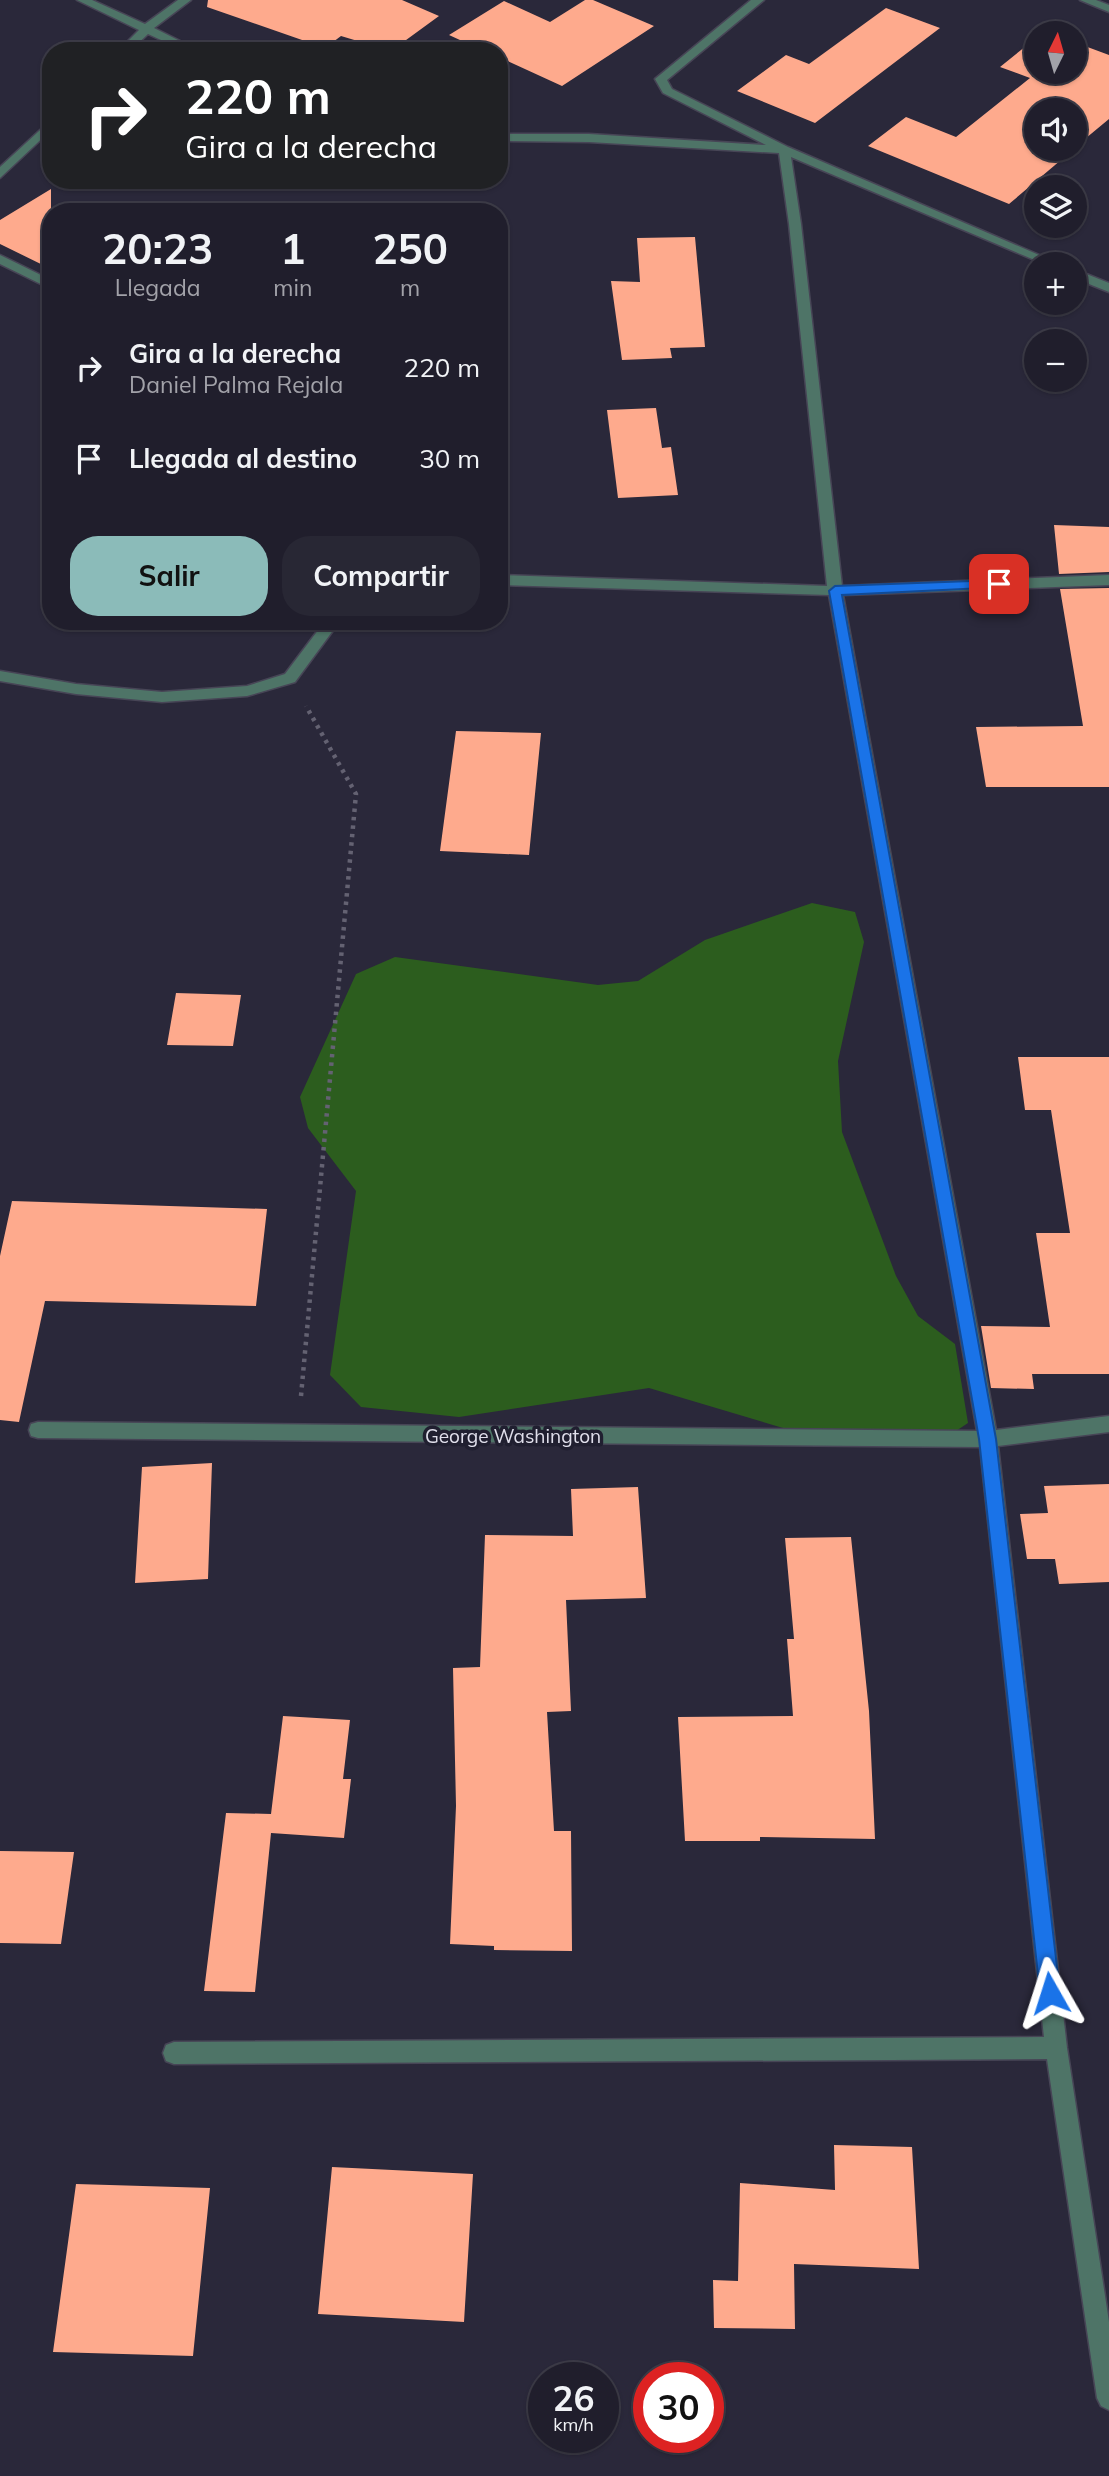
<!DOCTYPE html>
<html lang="es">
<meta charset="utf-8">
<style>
:root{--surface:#201e2c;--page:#282734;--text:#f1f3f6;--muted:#a2a2a9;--line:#3d3c48;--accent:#8bbbb9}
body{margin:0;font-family:Mulish,sans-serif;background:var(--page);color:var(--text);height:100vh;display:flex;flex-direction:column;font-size:26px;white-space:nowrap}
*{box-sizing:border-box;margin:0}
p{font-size:23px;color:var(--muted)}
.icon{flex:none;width:38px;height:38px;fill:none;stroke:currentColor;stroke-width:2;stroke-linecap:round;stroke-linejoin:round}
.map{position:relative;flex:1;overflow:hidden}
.side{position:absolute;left:42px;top:203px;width:466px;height:427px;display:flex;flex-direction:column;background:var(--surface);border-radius:28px;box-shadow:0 2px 5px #0004,0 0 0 2px var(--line)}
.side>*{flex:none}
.top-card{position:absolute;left:42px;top:42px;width:466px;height:147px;border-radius:28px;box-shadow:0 2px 5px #0004,0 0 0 2px var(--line);background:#202124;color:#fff;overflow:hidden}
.needle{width:46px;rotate:5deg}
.controls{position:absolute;left:1024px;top:21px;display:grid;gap:14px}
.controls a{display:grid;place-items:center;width:63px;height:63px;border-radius:50%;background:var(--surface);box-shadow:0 2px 5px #0004,0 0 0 2px var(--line);font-size:35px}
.speed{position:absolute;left:528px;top:2362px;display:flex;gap:14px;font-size:35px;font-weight:700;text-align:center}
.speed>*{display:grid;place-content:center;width:91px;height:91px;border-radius:50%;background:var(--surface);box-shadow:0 2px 5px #0004,0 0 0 2px var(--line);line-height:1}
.speed small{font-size:18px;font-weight:400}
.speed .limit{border:10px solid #d22;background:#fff;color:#111}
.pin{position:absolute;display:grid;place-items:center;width:60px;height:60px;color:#fff;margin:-30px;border-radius:14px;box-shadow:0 4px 10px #0006}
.me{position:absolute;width:77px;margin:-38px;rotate:354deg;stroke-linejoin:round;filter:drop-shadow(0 0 5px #0008)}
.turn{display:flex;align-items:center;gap:24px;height:147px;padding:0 28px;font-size:32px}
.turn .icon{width:91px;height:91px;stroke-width:2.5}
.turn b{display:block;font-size:49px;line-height:60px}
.eta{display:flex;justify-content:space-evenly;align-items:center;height:119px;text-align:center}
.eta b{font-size:42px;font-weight:700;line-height:49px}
.primary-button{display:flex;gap:14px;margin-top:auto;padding:14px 28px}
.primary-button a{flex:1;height:80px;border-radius:28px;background:var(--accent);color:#111;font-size:28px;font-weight:700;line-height:80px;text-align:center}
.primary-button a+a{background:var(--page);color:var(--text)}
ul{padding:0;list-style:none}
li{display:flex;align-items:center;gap:21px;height:91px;padding:0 28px}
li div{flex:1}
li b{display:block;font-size:26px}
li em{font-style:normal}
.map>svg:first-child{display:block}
</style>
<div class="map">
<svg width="1109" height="2476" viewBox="0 0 1109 2476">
<rect width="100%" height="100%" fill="#2a283a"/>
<path fill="#2c5d1e" d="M812,903L855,912L864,942L838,1061L842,1132L896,1276L918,1316L955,1344L968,1423L932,1447L783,1428L649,1388L459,1417L361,1407L330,1375L356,1191L308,1128L300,1097L356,974L395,957L598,985L638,981L705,940Z"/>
<path fill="#feaa8d" d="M208,0H402L439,16L391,51L341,36L325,48L207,7Z
M585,0H593L654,26L562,86L499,57V51H484L449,35L504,1L550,22Z
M886,8L940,28L815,123L737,91L786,55L809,64Z
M1036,38V72H1074V42L1109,55V119L1074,148V110H1036V149H1074L1009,204L868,146L906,117L956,137L1030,78L1000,67Z
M51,189V269L0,244V220Z
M695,237L705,347L670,348L672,358L622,360L611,281L640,282L637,238Z
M656,408L662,448L671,447L678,495L618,498L607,410Z
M1054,525L1109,527V572L1059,574Z
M1109,588V787H986L976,727L1083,726L1060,589Z
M456,731L541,733L529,855L440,851Z
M176,993L241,995L233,1046L167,1045Z
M1018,1057H1109V1374H1032L1034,1389L991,1388L981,1326L1050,1327L1036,1233H1070L1051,1110H1025Z
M12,1201L267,1209L256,1306L45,1301L19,1422L0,1420V1256Z
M212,1463L208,1579L135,1583L142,1467Z
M1109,1484V1582L1059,1584L1055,1559H1027L1020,1514L1048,1513L1044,1486Z
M638,1487L646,1598L566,1600L571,1711L547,1712L554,1831H571L572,1951L494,1950V1946L450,1944L456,1806L453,1668L480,1667L485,1535L573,1536L571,1489Z
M851,1537L869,1711L875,1839L760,1837V1841H685L678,1717L793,1716L787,1639H794L785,1538Z
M283,1716L350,1720L343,1779H351L344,1838L271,1833L255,1992L204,1991L226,1813L271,1814Z
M0,1851L74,1852L61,1944L0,1943Z
M834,2145L912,2147L919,2269L794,2264L795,2329L714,2328L713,2280L738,2281L740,2183L835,2190Z
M332,2167L473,2174L464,2322L318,2314Z
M76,2184L210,2188L193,2356L53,2352Z"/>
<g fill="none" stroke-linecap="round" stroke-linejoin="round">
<defs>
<path id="minor" d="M77,0H92L145,24L178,0H191L154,28L200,51H185L148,34L130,51H118L139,30Z
M751,0H764L667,80L672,89L788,147L1060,264H1044L791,157L801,224L842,586L1109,575V585L843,595L996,1430L1109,1416V1432L998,1446L1067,2048L1109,2322V2410L1101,2406L1097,2398L1047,2059L174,2064L166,2061L163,2053L166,2045L174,2042L1044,2037L980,1447L38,1438L31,1436L29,1430L31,1424L38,1422L977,1431L829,595L499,585V575L827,586L789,224L779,153L589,142L499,141V134H589L766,145L663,93L655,79Z
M1080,0H1096L1109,5V12Z
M51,120V130L0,178V167Z
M0,255L51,280V289L0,264Z
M1074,269L1109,283V292L1074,278Z
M325,621H340L295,682L247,696L162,702L76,694L0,681V671L76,684L162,692L247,686L285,674Z"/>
</defs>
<use href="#minor" stroke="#474556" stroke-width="3"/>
<path stroke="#646272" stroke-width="4.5" stroke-dasharray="3.5 5" stroke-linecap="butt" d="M301,1396L356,794L306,706"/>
<use href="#minor" fill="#4e7467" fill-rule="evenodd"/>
</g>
<path fill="#1a73e8" stroke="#114b97" stroke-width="2" d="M999,580L1006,584L1004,587L842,595L996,1439L1060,1993L1057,2000L1050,2002L1043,2000L1040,1993L979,1439L829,591L835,586Z"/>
<g text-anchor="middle" stroke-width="7" stroke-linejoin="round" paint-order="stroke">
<g font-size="19" fill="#e0dfeb" stroke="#201f30">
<text x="513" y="1443">George Washington</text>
</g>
</g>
</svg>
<div class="controls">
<a><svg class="needle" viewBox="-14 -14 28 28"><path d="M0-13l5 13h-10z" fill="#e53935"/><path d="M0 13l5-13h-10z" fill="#a2a2a9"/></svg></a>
<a><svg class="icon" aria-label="sound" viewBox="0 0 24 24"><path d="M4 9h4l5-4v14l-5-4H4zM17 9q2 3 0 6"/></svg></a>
<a><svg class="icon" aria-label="layers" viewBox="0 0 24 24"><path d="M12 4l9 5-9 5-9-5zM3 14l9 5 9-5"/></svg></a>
<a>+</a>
<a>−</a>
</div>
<div class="speed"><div>26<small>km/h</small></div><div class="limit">30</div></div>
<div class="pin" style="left:999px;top:584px;background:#d93025"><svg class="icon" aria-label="arrive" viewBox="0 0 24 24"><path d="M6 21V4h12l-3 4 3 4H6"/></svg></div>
<svg class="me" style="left:1050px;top:1993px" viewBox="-20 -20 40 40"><path d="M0-17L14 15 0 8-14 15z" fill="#1a73e8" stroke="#fff" stroke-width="4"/></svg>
<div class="top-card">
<div class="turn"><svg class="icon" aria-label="right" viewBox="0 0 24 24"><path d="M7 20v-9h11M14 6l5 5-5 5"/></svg><div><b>220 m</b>Gira a la derecha</div></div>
</div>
<section class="side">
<div class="eta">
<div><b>20:23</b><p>Llegada</p></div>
<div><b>1</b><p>min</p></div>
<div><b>250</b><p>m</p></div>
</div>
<ul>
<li><svg class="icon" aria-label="right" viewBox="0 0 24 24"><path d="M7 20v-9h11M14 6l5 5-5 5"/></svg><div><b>Gira a la derecha</b><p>Daniel Palma Rejala</p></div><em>220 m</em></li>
<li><svg class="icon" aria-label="arrive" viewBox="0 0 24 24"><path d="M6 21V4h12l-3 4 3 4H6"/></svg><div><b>Llegada al destino</b></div><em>30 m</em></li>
</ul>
<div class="primary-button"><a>Salir</a><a>Compartir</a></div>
</section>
</div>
